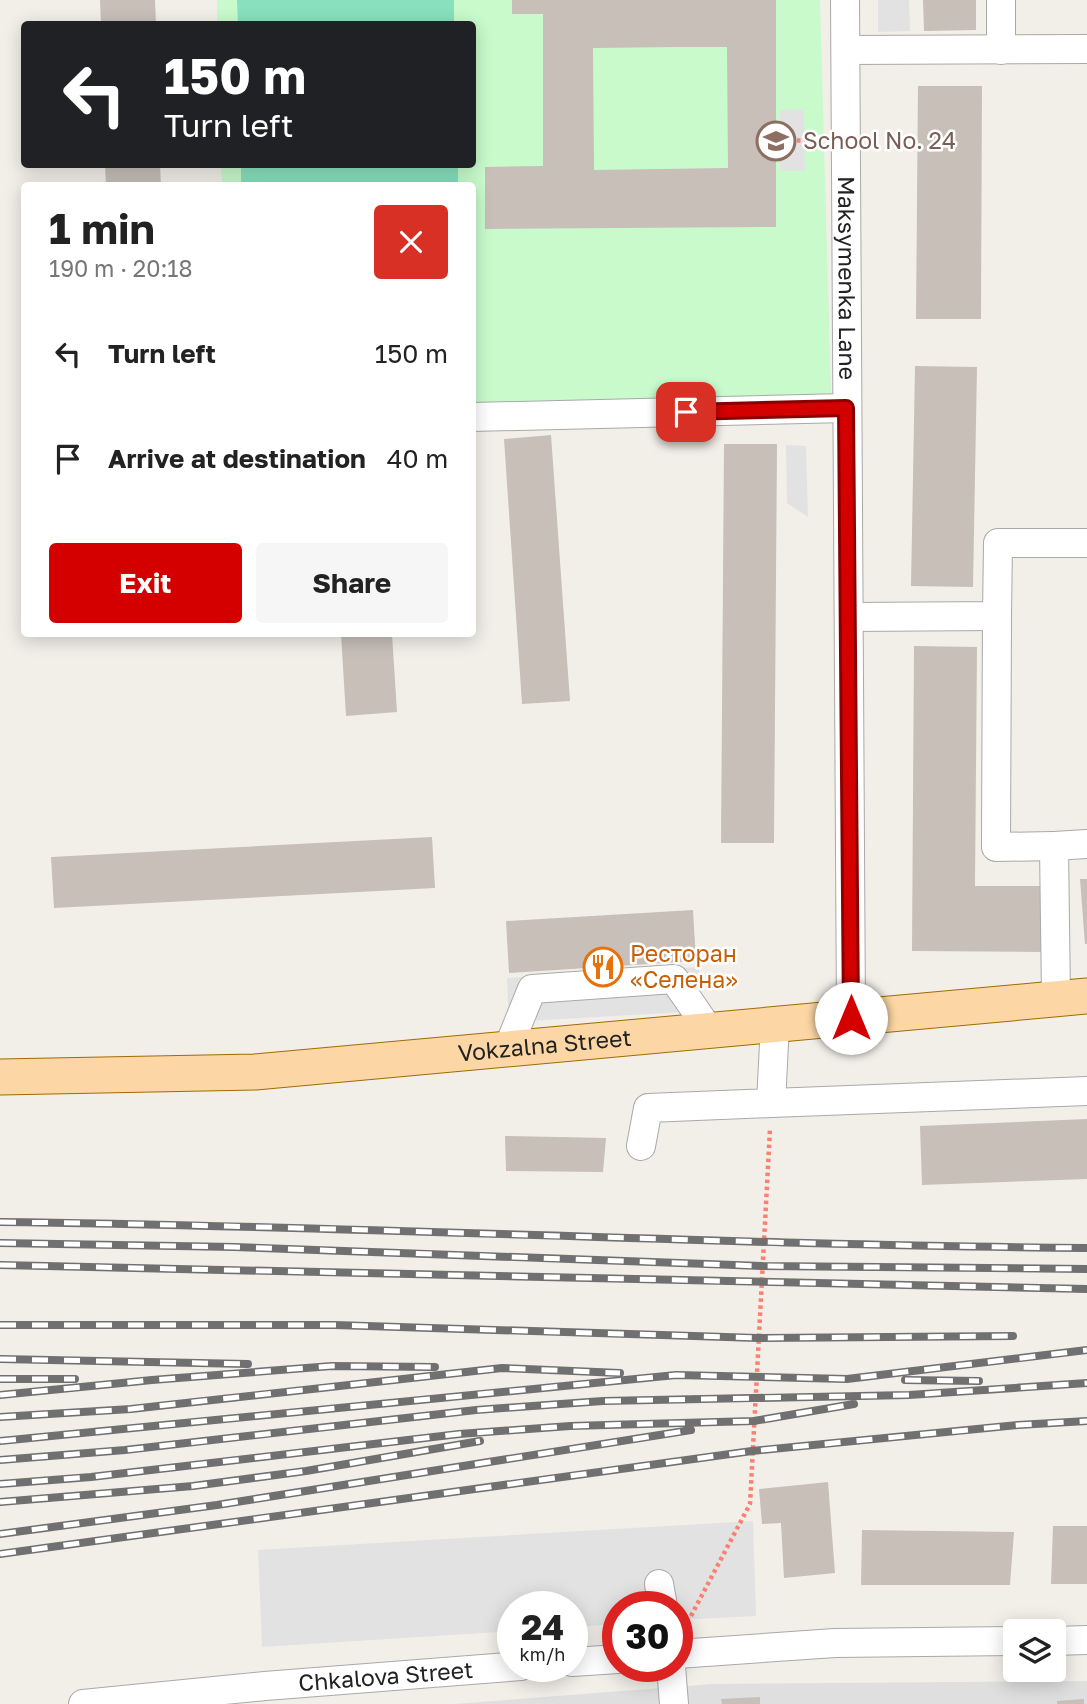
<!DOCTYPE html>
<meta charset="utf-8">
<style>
:root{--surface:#fff;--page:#f6f6f6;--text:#222;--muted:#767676;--accent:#d40000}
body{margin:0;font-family:"Golos Text",sans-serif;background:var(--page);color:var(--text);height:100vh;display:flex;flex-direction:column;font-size:26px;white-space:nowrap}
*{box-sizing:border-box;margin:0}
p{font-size:23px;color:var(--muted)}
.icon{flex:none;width:38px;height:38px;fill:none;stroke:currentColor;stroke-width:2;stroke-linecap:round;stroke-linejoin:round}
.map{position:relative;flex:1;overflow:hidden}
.side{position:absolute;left:21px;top:182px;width:455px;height:455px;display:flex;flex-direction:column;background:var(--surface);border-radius:7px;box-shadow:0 4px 18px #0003}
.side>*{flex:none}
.top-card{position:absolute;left:21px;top:21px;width:455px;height:147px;border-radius:7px;box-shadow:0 4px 18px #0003;background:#202124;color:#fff;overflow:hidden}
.fabs{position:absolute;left:1003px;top:1619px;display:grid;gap:14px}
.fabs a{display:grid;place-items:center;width:63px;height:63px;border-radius:7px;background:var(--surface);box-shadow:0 4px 18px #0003;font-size:35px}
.speed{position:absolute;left:497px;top:1591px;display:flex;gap:14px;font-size:35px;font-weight:700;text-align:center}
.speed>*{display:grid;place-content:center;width:91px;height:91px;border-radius:50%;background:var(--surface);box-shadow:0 4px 18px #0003;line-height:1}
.speed small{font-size:18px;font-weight:400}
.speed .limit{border:10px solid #d22;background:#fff;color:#111}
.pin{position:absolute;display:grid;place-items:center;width:60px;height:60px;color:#fff;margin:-30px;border-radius:14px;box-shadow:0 4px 10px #0006}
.me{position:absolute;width:77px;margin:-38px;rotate:0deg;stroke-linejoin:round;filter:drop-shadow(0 0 5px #0008)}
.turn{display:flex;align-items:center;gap:24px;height:147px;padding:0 28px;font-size:32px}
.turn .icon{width:91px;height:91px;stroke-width:2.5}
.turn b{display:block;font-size:49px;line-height:60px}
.round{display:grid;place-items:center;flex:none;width:74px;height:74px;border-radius:7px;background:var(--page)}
.overview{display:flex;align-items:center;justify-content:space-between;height:119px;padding:0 28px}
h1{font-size:42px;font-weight:700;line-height:52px}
.cta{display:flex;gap:14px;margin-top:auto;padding:14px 28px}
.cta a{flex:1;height:80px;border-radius:7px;background:var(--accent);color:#fff;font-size:28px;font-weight:700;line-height:80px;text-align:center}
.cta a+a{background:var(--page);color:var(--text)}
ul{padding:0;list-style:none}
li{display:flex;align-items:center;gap:21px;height:105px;padding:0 28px}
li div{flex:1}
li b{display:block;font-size:26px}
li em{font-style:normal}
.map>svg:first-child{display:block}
</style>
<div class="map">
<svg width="1087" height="1704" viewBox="0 0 1087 1704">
<rect width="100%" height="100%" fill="#f2efe9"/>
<path fill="#e0dfdf" d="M1087,1681V1704H454L713,1684Z"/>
<path fill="#c8facc" d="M217,0H820L831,396L473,407L472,186L222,185L221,165L472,164V24H217Z"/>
<path fill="#88e0be" d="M237,0H454V24H238Z
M241,165H458V185H241Z"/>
<path fill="#e2e2e2" d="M878,0H909L910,31L878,32Z
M804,109L805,171H780V110Z
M786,445L806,446L808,517L787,503Z
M699,967L702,1011L509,1022L507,978Z
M753,1521L756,1616L677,1620V1606H618V1624L572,1627V1606H513V1631L262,1647L258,1550Z"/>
<path fill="#c7bfb8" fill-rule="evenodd" d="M100,0H155L156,24H101Z
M512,0H776V227L485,229V167L543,166V14H512ZM677,47H727L728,168L594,170L593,48Z
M923,0H976V30L924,31Z
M918,86H982L981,319H916Z
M105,164H160L161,186H106Z
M915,366L977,367L973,587L911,586Z
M551,435L570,701L522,704L504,439Z
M724,444H777L774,843H721Z
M341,634H392L397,712L346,716Z
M914,646L977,647L975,886H1045L1044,952L912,951Z
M432,837L435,888L54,908L51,857Z
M1080,879H1087V944H1085Z
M693,910L696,961L509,973L506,921Z
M1087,1119V1179L922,1185L920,1126Z
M505,1136L606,1138L603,1172L506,1171Z
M828,1482L835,1573L784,1578L781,1523L762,1524L759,1489Z
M1053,1526H1087V1584H1051Z
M862,1530L1014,1532L1010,1585H861Z
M760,1697V1704H722L721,1699Z
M1084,1699V1704H1057V1701Z"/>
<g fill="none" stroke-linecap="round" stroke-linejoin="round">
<defs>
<g id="minor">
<path id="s1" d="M845,0L851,1018"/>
<path d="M846,50L1087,49"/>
<path d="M1001,50V0"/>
<path d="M472,417L846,408"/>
<path d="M997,616L996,847L1054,846"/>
<path d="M849,617L997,616L998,543H1087"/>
<path d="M1056,998L1054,846L1087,844"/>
<path d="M508,1048L532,989L674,979L709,1030"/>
<path d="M771,1103L1087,1091"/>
<path d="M641,1146L648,1108L771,1103L775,1024"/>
<path d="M659,1584L663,1606"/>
<path d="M1054,1641L1087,1640"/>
<path d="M677,1654L835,1643L1015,1641"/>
<path d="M572,1662L618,1659"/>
<path d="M671,1666L674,1704"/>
<path id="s2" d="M83,1704L265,1686L521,1666"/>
</g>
<g id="major">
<path id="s3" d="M0,1077L255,1072L1087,996"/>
</g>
</defs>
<use href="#minor" stroke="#a9a9a9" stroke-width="30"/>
<use href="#major" stroke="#a06b00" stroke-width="37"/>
<path stroke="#fa8072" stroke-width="4.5" stroke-dasharray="3.5 3.5" stroke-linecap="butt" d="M776,141L821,140
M691,1616L750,1504L770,1129"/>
<use href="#minor" stroke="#fff" stroke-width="28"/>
<use href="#major" stroke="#fcd6a4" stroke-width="35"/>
<defs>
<path id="rail" d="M0,1222C362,1226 725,1245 1087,1248
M0,1243L234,1247L762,1266L1087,1269
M0,1265L1087,1289
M0,1325H335L758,1338L1013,1336
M0,1359L248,1364
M0,1379H75
M905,1380L979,1381
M0,1395L152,1380L332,1366L435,1367
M0,1417L131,1409L502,1368L620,1373
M0,1441L676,1375L847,1379L1087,1350
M0,1460L125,1450L476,1410L603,1401L909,1395L1087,1383
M0,1484L91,1477L459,1434L570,1426L754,1421L854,1404
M0,1502L193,1486L306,1471L480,1441
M0,1534L217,1505L691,1430
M0,1554L752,1451L1018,1425L1087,1421"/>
</defs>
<use href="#rail" stroke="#707070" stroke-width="8"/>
<use href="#rail" stroke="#fff" stroke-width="5" stroke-dasharray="16" stroke-linecap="butt"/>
</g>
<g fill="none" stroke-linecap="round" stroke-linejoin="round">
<defs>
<path id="route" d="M686,412L846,408L851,1018"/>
</defs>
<use href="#route" stroke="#8a0000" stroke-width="18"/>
<use href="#route" stroke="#d40000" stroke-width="12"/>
</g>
<defs>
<symbol id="school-ring" viewBox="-11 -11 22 22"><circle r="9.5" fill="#fff" stroke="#8d6e63" stroke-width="1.5"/><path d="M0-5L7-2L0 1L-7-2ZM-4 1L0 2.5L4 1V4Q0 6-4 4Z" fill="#8d6e63"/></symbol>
<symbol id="restaurant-ring" viewBox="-11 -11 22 22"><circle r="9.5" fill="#fff" stroke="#e8710a" stroke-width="1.5"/><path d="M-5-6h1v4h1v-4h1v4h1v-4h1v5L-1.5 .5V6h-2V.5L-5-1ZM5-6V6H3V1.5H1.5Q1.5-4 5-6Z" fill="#e8710a"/></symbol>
</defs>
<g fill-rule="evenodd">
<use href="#school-ring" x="754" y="119" width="44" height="44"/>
<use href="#restaurant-ring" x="581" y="945" width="44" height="44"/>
</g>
<g text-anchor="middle" stroke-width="5" stroke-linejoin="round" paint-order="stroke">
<g font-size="23" fill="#785e54" stroke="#fff" text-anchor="start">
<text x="803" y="149">School No. 24</text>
</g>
<g font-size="23" fill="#222" stroke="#fff">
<text dy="8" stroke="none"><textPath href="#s1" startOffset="278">Maksymenka Lane</textPath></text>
<text dy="8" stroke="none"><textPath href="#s3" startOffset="546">Vokzalna Street</textPath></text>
<text dy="8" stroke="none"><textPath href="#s2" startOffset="304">Chkalova Street</textPath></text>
</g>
<g font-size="23" fill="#c56008" stroke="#fff" text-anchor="start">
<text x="630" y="962">Ресторан<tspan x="630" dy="26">«Селена»</tspan></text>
</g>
</g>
</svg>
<div class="fabs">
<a><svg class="icon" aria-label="layers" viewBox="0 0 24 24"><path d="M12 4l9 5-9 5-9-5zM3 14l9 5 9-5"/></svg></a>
</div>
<div class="speed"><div>24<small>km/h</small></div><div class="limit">30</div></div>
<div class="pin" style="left:686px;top:412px;background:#d93025"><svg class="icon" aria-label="arrive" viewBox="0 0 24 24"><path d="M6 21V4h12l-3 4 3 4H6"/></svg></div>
<svg class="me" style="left:851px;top:1018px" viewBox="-20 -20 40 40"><circle r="19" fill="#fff"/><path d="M0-13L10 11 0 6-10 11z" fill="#d40000"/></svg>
<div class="top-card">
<div class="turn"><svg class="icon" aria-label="left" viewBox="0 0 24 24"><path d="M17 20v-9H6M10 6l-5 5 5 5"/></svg><div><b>150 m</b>Turn left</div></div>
</div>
<section class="side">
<div class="overview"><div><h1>1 min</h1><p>190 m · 20:18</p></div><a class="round" style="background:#d93025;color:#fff"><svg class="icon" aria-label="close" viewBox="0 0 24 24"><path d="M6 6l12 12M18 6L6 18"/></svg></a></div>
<ul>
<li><svg class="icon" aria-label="left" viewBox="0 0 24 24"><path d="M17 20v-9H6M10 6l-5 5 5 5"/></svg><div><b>Turn left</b></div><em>150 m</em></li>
<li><svg class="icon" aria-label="arrive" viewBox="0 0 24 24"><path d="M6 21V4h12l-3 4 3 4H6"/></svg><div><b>Arrive at destination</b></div><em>40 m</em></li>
</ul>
<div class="cta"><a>Exit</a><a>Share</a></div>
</section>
</div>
